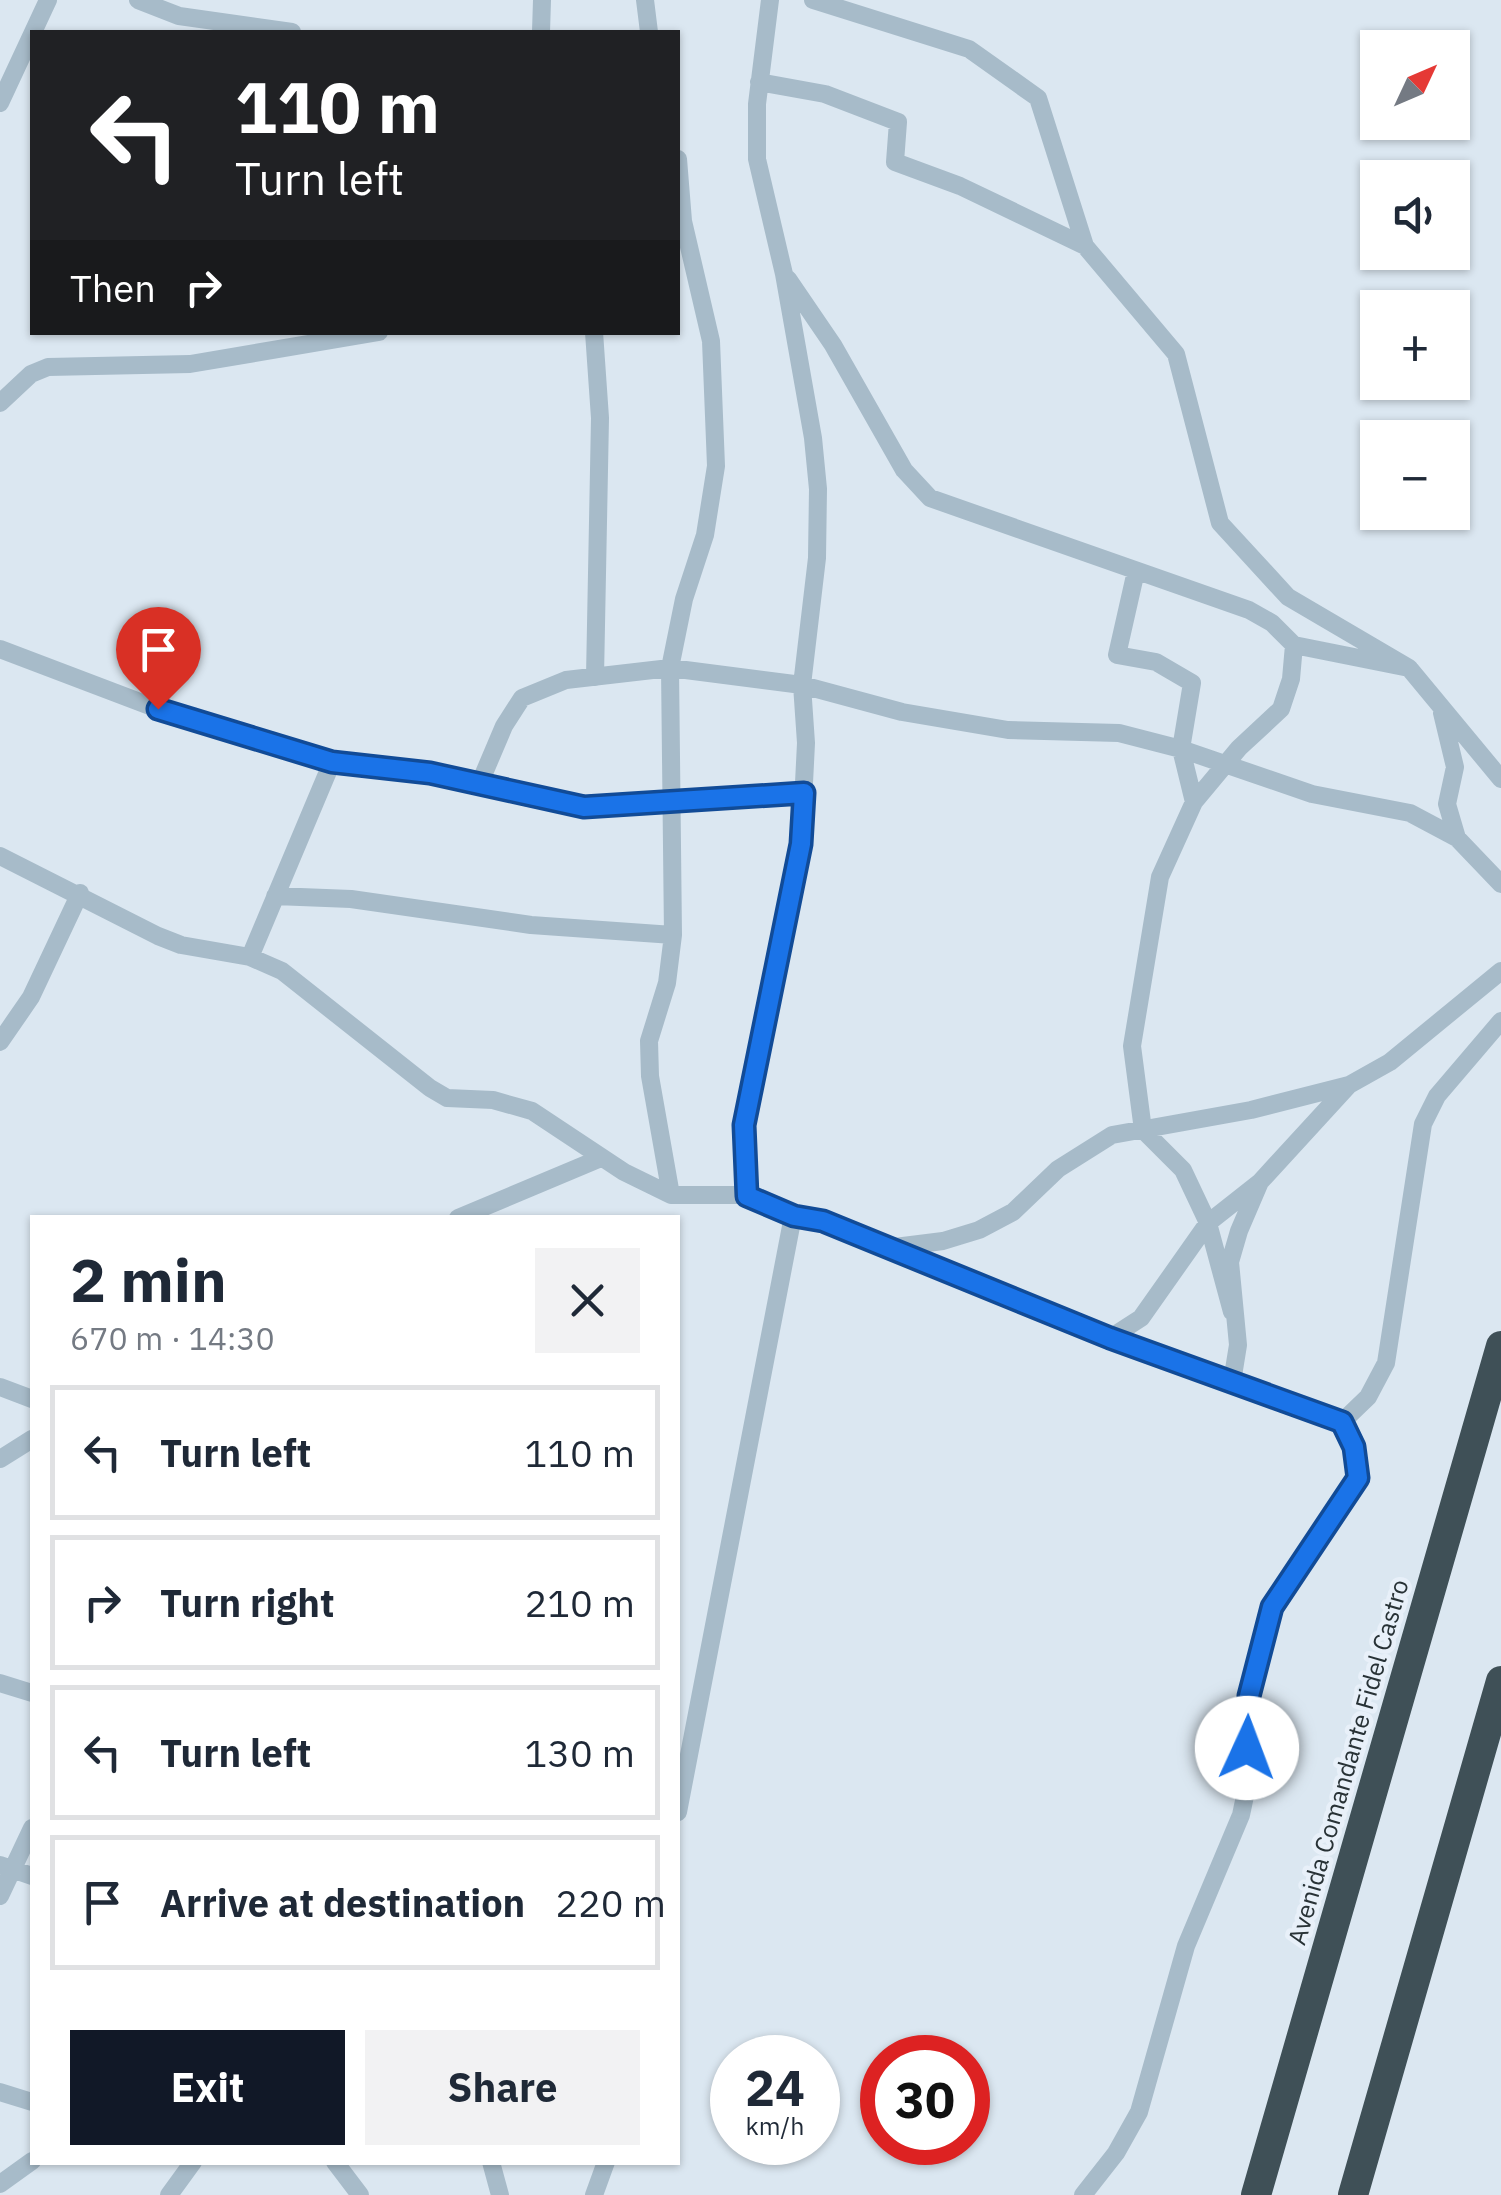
<!DOCTYPE html>
<meta charset="utf-8">
<style>
:root{--surface:#fff;--page:#f2f2f3;--text:#1f2937;--muted:#747a83;--line:#e0e1e3;--accent:#111827}
body{margin:0;font-family:"IBM Plex Sans",sans-serif;background:var(--page);color:var(--text);height:100vh;display:flex;flex-direction:column;font-size:38px;white-space:nowrap}
*{box-sizing:border-box;margin:0}
p{font-size:32px;color:var(--muted)}
.icon{flex:none;width:55px;height:55px;fill:none;stroke:currentColor;stroke-width:2;stroke-linecap:round;stroke-linejoin:round}
.map{position:relative;flex:1;overflow:hidden}
.details{position:absolute;left:30px;top:1215px;width:650px;height:950px;display:flex;flex-direction:column;background:var(--surface);border-radius:0px;box-shadow:0 2px 8px #0004}
.details>*{flex:none}
.guide{position:absolute;left:30px;top:30px;width:650px;height:305px;border-radius:0px;box-shadow:0 2px 8px #0004;background:#202124;color:#fff;overflow:hidden}
.needle{width:65px;rotate:46deg}
.controls{position:absolute;left:1360px;top:30px;display:grid;gap:20px}
.controls a{display:grid;place-items:center;width:110px;height:110px;border-radius:0px;background:var(--surface);box-shadow:0 2px 8px #0004;font-size:50px}
.speed{position:absolute;left:710px;top:2035px;display:flex;gap:20px;font-size:50px;font-weight:700;text-align:center}
.speed>*{display:grid;place-content:center;width:130px;height:130px;border-radius:50%;background:var(--surface);box-shadow:0 2px 8px #0004;line-height:1}
.speed small{font-size:25px;font-weight:400}
.speed .limit{border:15px solid #d22;background:#fff;color:#111}
.pin{position:absolute;display:grid;place-items:center;width:85px;height:85px;color:#fff;margin:-102px -42px;border-radius:50% 50% 50% 0;rotate:-45deg;box-shadow:0 0 10px #0007}
.pin .icon{rotate:45deg}
.me{position:absolute;width:110px;margin:-55px;rotate:2deg;stroke-linejoin:round;filter:drop-shadow(0 0 8px #0008)}
.turn{display:flex;align-items:center;gap:35px;height:210px;padding:0 40px;font-size:45px}
.turn .icon{width:130px;height:130px;stroke-width:2.5}
.turn b{display:block;font-size:70px;line-height:85px}
.then{display:flex;align-items:center;height:95px;padding:0 40px;background:#0003;gap:20px;font-size:38px}
.round{display:grid;place-items:center;flex:none;width:105px;height:105px;border-radius:0px;background:var(--page)}
.head{display:flex;align-items:center;justify-content:space-between;height:170px;padding:0 40px}
h1{font-size:60px;font-weight:700;line-height:75px}
.button{display:flex;gap:20px;margin-top:auto;padding:20px 40px}
.button a{flex:1;height:115px;border-radius:0px;background:var(--accent);color:#fff;font-size:40px;font-weight:700;line-height:115px;text-align:center}
.button a+a{background:var(--page);color:var(--text)}
ul{padding:0;list-style:none}
li{display:flex;align-items:center;gap:30px;height:135px;margin:0 20px 15px;padding:0 20px;border:5px solid var(--line);border-radius:0px}
li div{flex:1}
li b{display:block;font-size:38px}
li em{font-style:normal}
.map>svg:first-child{display:block}
</style>
<div class="map">
<svg width="1501" height="2195" viewBox="0 0 1501 2195">
<rect width="100%" height="100%" fill="#dbe7f1"/>
<g fill="none" stroke-linecap="round" stroke-linejoin="round">
<path stroke="#a7bbc9" stroke-width="18" d="M138,0L179,16L292,32
M645,0L649,32
M813,0L969,49L1038,98L1085,246
M541,32L542,0
M759,82L825,94L898,122L895,162L960,186L1085,246L1176,354L1220,523L1288,597L1409,668
M0,103L48,0
M788,279L833,345L904,470L930,498L1249,610L1272,623L1294,645L1409,668L1501,779
M594,332L600,418L595,677
M0,403L31,374L48,367L190,364L379,332
M1136,571L1117,655L1156,662L1192,683L1181,749L1194,802
M0,649L158,709L332,762L430,773L529,798L584,807L804,793
M1442,713L1455,767L1447,804L1457,838
M479,785L504,726L522,698L566,680L670,668L802,685L902,712L1008,730L1119,733L1181,749L1312,794L1410,813L1457,838L1501,884
M0,856L158,936L181,945L250,957L282,971L430,1088L447,1098L493,1100L532,1111L624,1172L671,1195H747L793,1216L823,1221L895,1247L943,1241L979,1230L1013,1212L1058,1169L1112,1135L1251,1110L1349,1085L1390,1062L1501,971
M275,896L351,899L531,925L673,935
M250,957L332,762
M0,1042L31,997L80,893
M671,1195L650,1076L649,1041L667,983L673,935L670,668L684,599L705,535L716,466L711,341L683,221L678,159
M747,1195L744,1125L801,843L806,743L802,685L817,558L818,489L813,438L784,274L757,159V104L770,0
M458,1218L601,1158
M888,1248L1110,1338L1141,1318L1208,1223L1260,1182
M1232,1312L1208,1223L1183,1170L1143,1130L1132,1046L1160,877L1194,802L1239,748L1281,709L1291,679L1294,645
M1232,1382L1238,1345L1230,1262L1239,1231L1260,1182L1349,1085
M0,1387L32,1399
M1342,1422L1368,1397L1386,1363L1423,1124L1437,1096L1501,1021
M0,1459L32,1439
M0,1683L32,1693
M678,1812L793,1216
M0,1865L32,1876
M0,1896L32,1828
M0,2092L32,2102
M335,2162L360,2195
M491,2162L500,2195
M0,2184L32,2161
M169,2195L193,2162
M594,2195L606,2162
M1083,2195L1116,2153L1139,2112L1186,1946L1241,1815L1249,1777V1696L1266,1623L1357,1479L1354,1447L1342,1422L1110,1338"/>
<path stroke="#3f5057" stroke-width="30" d="M1256,2195L1501,1346
M1353,2195L1501,1681"/>
</g>
<g fill="none" stroke-linecap="round" stroke-linejoin="round">
<defs>
<path id="route" d="M158,709L332,762L430,773L584,807L804,793L801,844L744,1125L747,1196L794,1216L823,1221L1110,1338L1342,1422L1354,1447L1358,1478L1272,1607L1249,1696L1247,1748"/>
</defs>
<use href="#route" stroke="#114b97" stroke-width="25"/>
<use href="#route" stroke="#1a73e8" stroke-width="18"/>
</g>
<g text-anchor="middle" stroke-width="9" stroke-linejoin="round" paint-order="stroke">
<g font-size="25" fill="#283236" stroke="#e8f0f9">
<text transform="translate(1348 1762) rotate(-74)" y="9">Avenida Comandante Fidel Castro</text>
</g>
</g>
</svg>
<div class="controls">
<a><svg class="needle" viewBox="-14 -14 28 28"><path d="M0-13l5 13h-10z" fill="#e53935"/><path d="M0 13l5-13h-10z" fill="#747a83"/></svg></a>
<a><svg class="icon" aria-label="sound" viewBox="0 0 24 24"><path d="M4 9h4l5-4v14l-5-4H4zM17 9q2 3 0 6"/></svg></a>
<a>+</a>
<a>−</a>
</div>
<div class="speed"><div>24<small>km/h</small></div><div class="limit">30</div></div>
<div class="pin" style="left:158px;top:709px;background:#d93025"><svg class="icon" aria-label="arrive" viewBox="0 0 24 24"><path d="M6 21V4h12l-3 4 3 4H6"/></svg></div>
<svg class="me" style="left:1247px;top:1748px" viewBox="-20 -20 40 40"><circle r="19" fill="#fff"/><path d="M0-13L10 11 0 6-10 11z" fill="#1a73e8"/></svg>
<div class="guide">
<div class="turn"><svg class="icon" aria-label="left" viewBox="0 0 24 24"><path d="M17 20v-9H6M10 6l-5 5 5 5"/></svg><div><b>110 m</b>Turn left</div></div>
<div class="then">Then<svg class="icon" aria-label="right" viewBox="0 0 24 24"><path d="M7 20v-9h11M14 6l5 5-5 5"/></svg></div>
</div>
<section class="details">
<div class="head"><div><h1>2 min</h1><p>670 m · 14:30</p></div><a class="round"><svg class="icon" aria-label="close" viewBox="0 0 24 24"><path d="M6 6l12 12M18 6L6 18"/></svg></a></div>
<ul>
<li><svg class="icon" aria-label="left" viewBox="0 0 24 24"><path d="M17 20v-9H6M10 6l-5 5 5 5"/></svg><div><b>Turn left</b></div><em>110 m</em></li>
<li><svg class="icon" aria-label="right" viewBox="0 0 24 24"><path d="M7 20v-9h11M14 6l5 5-5 5"/></svg><div><b>Turn right</b></div><em>210 m</em></li>
<li><svg class="icon" aria-label="left" viewBox="0 0 24 24"><path d="M17 20v-9H6M10 6l-5 5 5 5"/></svg><div><b>Turn left</b></div><em>130 m</em></li>
<li><svg class="icon" aria-label="arrive" viewBox="0 0 24 24"><path d="M6 21V4h12l-3 4 3 4H6"/></svg><div><b>Arrive at destination</b></div><em>220 m</em></li>
</ul>
<div class="button"><a>Exit</a><a>Share</a></div>
</section>
</div>
